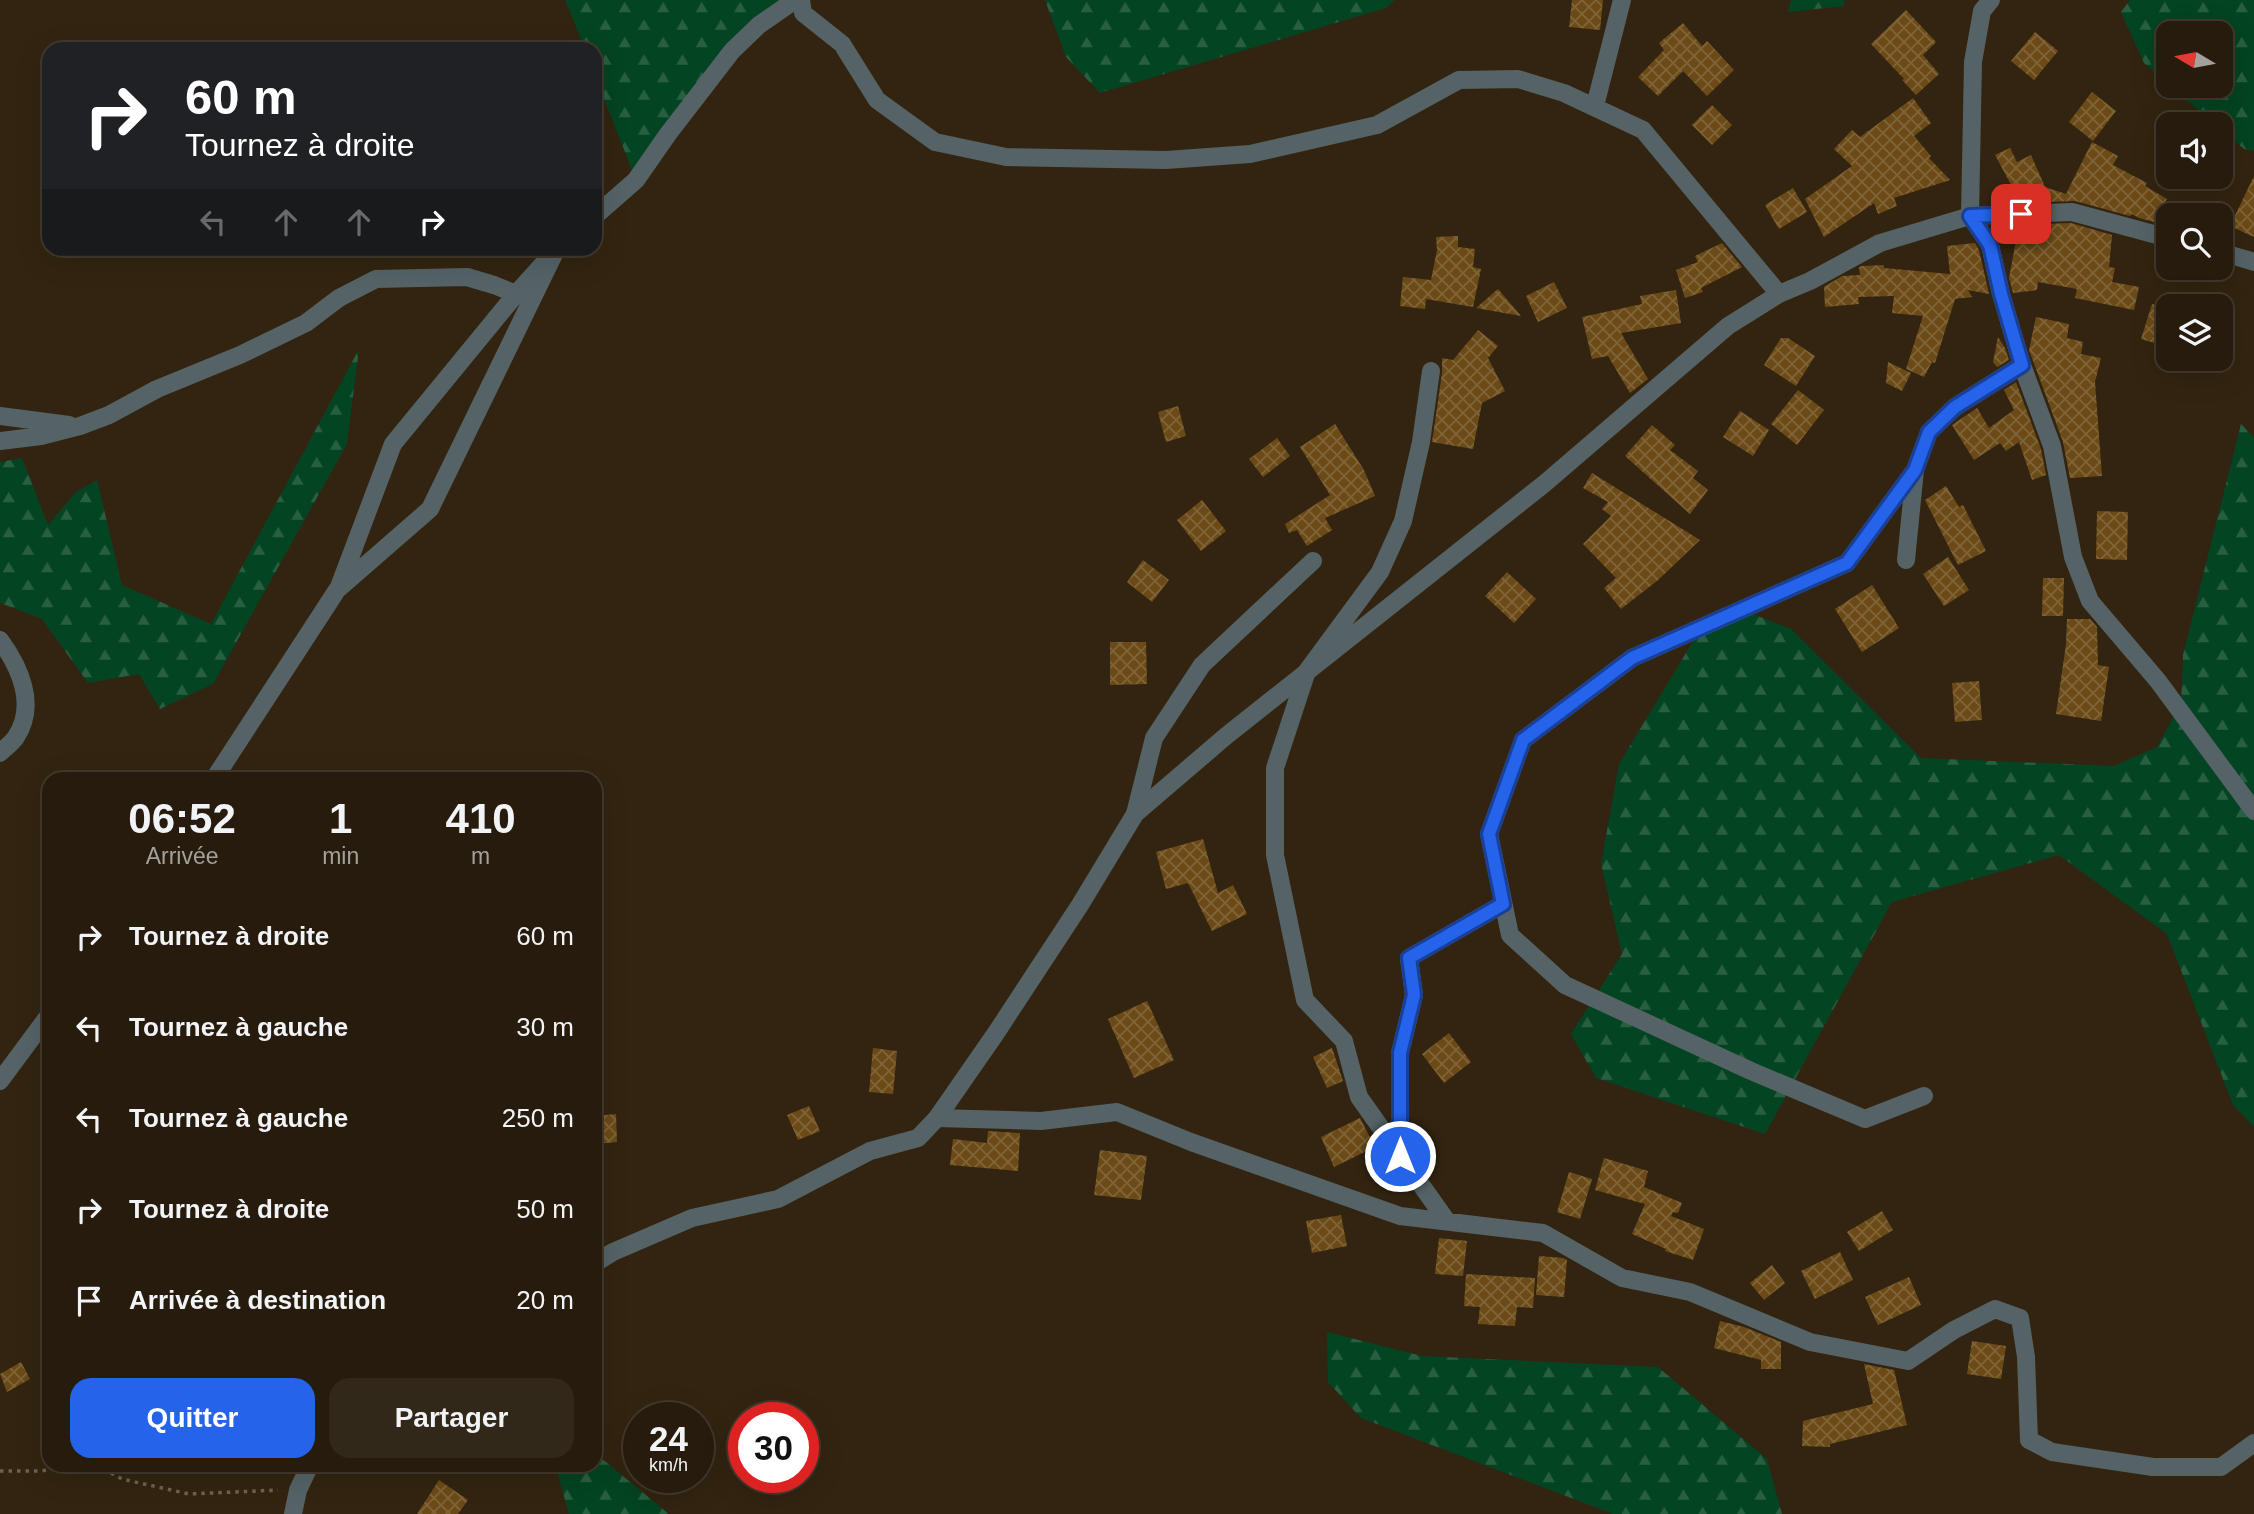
<!DOCTYPE html>
<html lang="fr">
<meta charset="utf-8">
<style>
:root{--surface:#261b0c;--page:#32281a;--text:#f1f3f6;--muted:#a4a19d;--line:#42392d;--accent:#2563eb}
body{margin:0;font-family:Helvetica,sans-serif;background:var(--page);color:var(--text);height:100vh;display:flex;flex-direction:column;font-size:26px;white-space:nowrap}
*{box-sizing:border-box;margin:0}
p{font-size:23px;color:var(--muted)}
.icon{flex:none;width:38px;height:38px;fill:none;stroke:currentColor;stroke-width:2;stroke-linecap:round;stroke-linejoin:round}
.map{position:relative;flex:1;overflow:hidden}
.side{position:absolute;left:42px;top:772px;width:560px;height:700px;display:flex;flex-direction:column;background:var(--surface);border-radius:21px;box-shadow:0 7px 28px #0002,0 0 0 2px var(--line)}
.side>*{flex:none}
.hud{position:absolute;left:42px;top:42px;width:560px;height:214px;border-radius:21px;box-shadow:0 7px 28px #0002,0 0 0 2px var(--line);background:#202124;color:#fff;overflow:hidden}
.needle{width:46px;rotate:280deg}
.controls{position:absolute;left:2156px;top:21px;display:grid;gap:14px}
.controls a{display:grid;place-items:center;width:77px;height:77px;border-radius:14px;background:var(--surface);box-shadow:0 7px 28px #0002,0 0 0 2px var(--line);font-size:35px}
.speed{position:absolute;left:623px;top:1402px;display:flex;gap:14px;font-size:35px;font-weight:700;text-align:center}
.speed>*{display:grid;place-content:center;width:91px;height:91px;border-radius:50%;background:var(--surface);box-shadow:0 7px 28px #0002,0 0 0 2px var(--line);line-height:1}
.speed small{font-size:18px;font-weight:400}
.speed .limit{border:10px solid #d22;background:#fff;color:#111}
.pin{position:absolute;display:grid;place-items:center;width:60px;height:60px;color:#fff;margin:-30px;border-radius:14px;box-shadow:0 4px 10px #0006}
.me{position:absolute;width:77px;margin:-38px;rotate:0deg;stroke-linejoin:round;filter:drop-shadow(0 0 5px #0008)}
.turn{display:flex;align-items:center;gap:24px;height:147px;padding:0 28px;font-size:32px}
.turn .icon{width:91px;height:91px;stroke-width:2.5}
.turn b{display:block;font-size:49px;line-height:60px}
.lanes{display:flex;align-items:center;height:66px;padding:0 28px;background:#0003;justify-content:center;gap:35px;direction:ltr}
.lanes .off{opacity:.35}
.eta{display:flex;justify-content:space-evenly;align-items:center;height:119px;text-align:center}
.eta b{font-size:42px;font-weight:700;line-height:49px}
.button{display:flex;gap:14px;margin-top:auto;padding:14px 28px}
.button a{flex:1;height:80px;border-radius:21px;background:var(--accent);color:#fff;font-size:28px;font-weight:700;line-height:80px;text-align:center}
.button a+a{background:var(--page);color:var(--text)}
ul{padding:0;list-style:none}
li{display:flex;align-items:center;gap:21px;height:91px;padding:0 28px}
li div{flex:1}
li b{display:block;font-size:26px}
li em{font-style:normal}
.map>svg:first-child{display:block}
</style>
<div class="map">
<svg width="2254" height="1514" viewBox="0 0 2254 1514">
<defs>
<pattern id="forest-firs" width="22" height="20" patternUnits="userSpaceOnUse" patternTransform="scale(1.75)"><rect width="22" height="20" fill="#034422"/><path d="M5 1l3.5 6h-7zM16 11l3.5 6h-7z" fill="#285f41"/></pattern>
<pattern id="building-cross-hatch" width="8" height="8" patternUnits="userSpaceOnUse" patternTransform="scale(1.75)"><rect width="8" height="8" fill="#6b4a17"/><path d="M0 0l8 8M0 8l8-8" fill="none" stroke="#806438"/></pattern>
</defs>
<rect width="100%" height="100%" fill="#322410"/>
<path fill="url(#forest-firs)" d="M565,0H795L759,25L636,180L595,76V49H585Z
M1045,0H1395L1386,8L1100,93L1066,57Z
M1791,0H1844V6L1788,12Z
M2130,0H2254V151L2244,149L2221,129V124H2215L2170,86H2221V33H2168V84L2144,63L2121,12Z
M359,349L347,444L213,684L160,709L139,674L88,683L42,619L0,603V462L22,458L48,525L76,492L97,480L122,585L211,624Z
M2241,424L2254,437V1127L2233,1105L2167,934L2059,855L1892,902L1765,1134L1596,1078L1571,1034L1622,954L1601,864L1619,764L1698,633L1745,611L1791,629L1921,758L2114,766L2157,747L2181,704L2183,655Z
M1327,1332L1422,1356L1658,1367L1767,1459L1782,1514H1613L1361,1418L1328,1382Z
M595,1453L669,1514H569L555,1465H595Z"/>
<path fill="url(#building-cross-hatch)" d="M1572,0H1603L1600,30L1569,27Z
M1906,10L1936,42L1923,55L1939,74L1916,95L1902,80L1904,79L1871,44Z
M1683,23L1702,46L1707,41L1734,70L1707,96L1683,71L1658,96L1638,77L1664,50L1659,43Z
M2035,32L2058,51L2034,80L2011,61Z
M2092,92L2116,111L2093,141L2069,122Z
M1913,98L1931,123L1914,136L1931,156L1929,158L1950,180L1894,198L1897,206L1878,214L1874,203L1824,237L1805,199L1852,166L1834,149L1852,130L1860,137Z
M1712,105L1732,125L1712,145L1692,125Z
M2092,142L2118,156L2113,165L2147,183L2145,186L2167,199L2154,222L2139,218L2132,214L2130,216L2075,201L2021,203L1995,155L2010,148L2017,162L2031,155L2045,187L2066,194Z
M2254,176V237L2230,226Z
M1793,188L1807,212L1779,229L1765,205Z
M2071,223L2112,235L2109,267L2115,268L2112,282L2139,287L2134,310L2075,298L2077,289L2038,282L2037,290L2013,293L2009,278L2019,225Z
M1458,236V247L1475,249L1473,267L1481,269L1473,307L1426,299L1425,309L1400,306L1403,277L1431,280L1437,250L1436,237Z
M1722,243L1742,267L1701,288L1703,292L1685,298L1676,270L1698,262L1695,256Z
M1975,243L1979,250L1989,294L1968,290L1972,297L1955,299L1935,363L1932,362L1924,377L1906,369L1923,316L1892,313L1894,296L1858,297L1859,304L1825,307L1824,287L1842,276L1860,275L1859,267L1862,266L1884,265V268L1950,274L1947,246Z
M1554,282L1567,308L1538,322L1526,296Z
M1498,289L1521,316L1476,308Z
M1676,290L1681,323L1621,333L1648,379L1630,393L1608,356L1592,359L1582,317L1642,304L1640,296Z
M2152,304L2168,309V347L2141,339Z
M2036,317L2069,324L2067,338L2083,342L2081,354L2101,358L2095,382L2102,476L2070,478L2063,442L2029,350Z
M1478,330L1498,346L1488,358L1505,391L1482,403L1473,449L1432,442L1442,373V358L1453,360Z
M1998,337L2005,348L2009,360L1997,367L1993,362Z
M1781,338H1788L1815,356L1796,386L1764,365Z
M1888,362L1911,373L1902,391L1886,383Z
M2016,382L2041,449L2046,475L2032,480L2019,442L2006,451L2000,443L1974,460L1952,425L1977,408L1989,428L2014,410L2004,390Z
M1798,390L1824,410L1797,445L1771,424Z
M1178,406L1186,436L1166,442L1158,412Z
M1740,411L1769,430L1753,456L1723,437Z
M1335,424L1364,470L1375,496L1325,518L1332,530L1307,546L1297,530L1289,533L1285,524L1330,495L1300,447Z
M1652,425L1675,445L1670,450L1698,471L1693,478L1708,490L1690,514L1625,456Z
M1277,438L1290,456L1263,477L1249,459Z
M1592,473L1700,540L1657,581L1621,609L1604,588L1616,578L1583,544L1611,516L1602,509L1608,502L1583,488Z
M1946,486L1959,507L1963,505L1986,551L1958,565L1925,500Z
M1202,500L1226,531L1201,551L1177,520Z
M2097,511L2128,512L2127,560L2096,559Z
M1948,557L1969,590L1944,606L1923,574Z
M1143,560L1169,580L1152,602L1127,582Z
M1507,572L1536,599L1514,623L1485,596Z
M2043,578H2064L2063,616H2042Z
M1872,585L1899,628L1862,652L1835,609Z
M2067,619H2090L2097,627L2098,665L2109,667L2101,721L2056,714L2066,644Z
M1110,642H1146L1147,684L1110,685Z
M1979,681L1982,720L1955,722L1952,683Z
M1203,839L1218,893L1233,885L1247,914L1212,931L1188,883L1166,889L1156,852Z
M1147,1001L1174,1060L1134,1078L1108,1019Z
M1449,1033L1471,1062L1444,1083L1422,1054Z
M873,1048L897,1051L893,1094L869,1092Z
M1332,1048L1343,1081L1327,1088L1313,1057Z
M809,1106L820,1131L798,1140L787,1115Z
M616,1114L617,1142L595,1144V1116Z
M1360,1118L1375,1147L1334,1167L1321,1137Z
M988,1131L1020,1133L1018,1171L950,1165L953,1139L987,1143Z
M1100,1150L1147,1156L1141,1200L1094,1195Z
M1604,1158L1648,1171L1644,1187L1682,1203L1678,1213L1673,1212L1671,1216L1704,1229L1693,1260L1665,1251L1666,1249L1632,1234L1645,1204L1595,1190Z
M1569,1172L1592,1179L1580,1219L1557,1212Z
M1882,1211L1893,1230L1859,1251L1847,1232Z
M1341,1215L1347,1246L1312,1253L1306,1221Z
M1439,1238L1467,1241L1463,1276L1435,1274Z
M1840,1252L1853,1280L1815,1299L1801,1271Z
M1539,1256L1563,1258L1567,1260L1564,1297L1536,1295Z
M1772,1265L1785,1283L1764,1300L1750,1283Z
M1466,1274L1535,1278L1533,1308L1517,1307L1515,1326L1478,1324L1480,1307L1464,1306Z
M1909,1277L1921,1305L1878,1325L1865,1297Z
M1720,1321L1744,1327L1781,1342V1369H1761V1360L1714,1348Z
M1972,1341L2006,1346L2001,1379L1967,1374Z
M21,1362L30,1379L7,1392L0,1374Z
M1864,1364L1894,1370L1907,1425L1830,1444V1447L1802,1446L1803,1421L1873,1404Z
M439,1480L468,1500L458,1514H417Z"/>
<g fill="none" stroke-linecap="round" stroke-linejoin="round">
<path stroke="#6e6150" stroke-width="3.5" stroke-dasharray="3.5 5" stroke-linecap="butt" d="M96,1465L122,1479L189,1494L278,1490
M0,1471H42L66,1465"/>
<path stroke="#556366" stroke-width="18" d="M801,0L803,13L842,44L877,100L935,142L1006,157L1166,160L1250,154L1377,125L1459,80L1518,79L1564,93L1643,130L1779,294
M1595,106L1622,0
M595,216L636,180L668,134L732,51L759,25L795,0
M1970,216L2072,212L2168,238
M2221,252L2254,262
M1431,371L1421,442L1403,521L1380,572L1307,671L1275,768V855L1305,1000L1344,1041L1359,1097L1446,1220
M0,416L69,425
M0,441L41,436L80,426L109,415L157,389L240,355L306,323L339,298L376,279L467,277L494,285L516,294L543,264
M1915,470L1847,563L1632,658L1523,740L1489,834L1510,935L1565,985L1751,1071L1865,1119L1924,1096
M1906,560L1915,470L1929,432L1955,407L2022,365
M339,587L393,444L516,294
M0,640C20,667 37,705 16,737C12,743 5,748 0,753
M214,779L337,590L430,509L556,250
M1135,814L1154,738L1202,665L1313,561
M0,1081L49,1015
M937,1118L1041,1121L1117,1112L1191,1142L1400,1216L1543,1233L1622,1278L1690,1292L1810,1342L1908,1361L1954,1330L1995,1309L2020,1318L2026,1357L2029,1440L2052,1452L2153,1467H2221L2254,1443
M1400,1156V1053L1414,995L1409,958L1503,904"/>
<path stroke="#556366" stroke-width="18" d="M1991,0L1982,11L1973,62L1970,216L1990,245L2001,294L2022,365L2052,446L2073,557L2090,601L2158,681L2254,811
M595,1263L613,1252L692,1218L778,1199L870,1151L918,1138L937,1118L996,1033L1080,905L1135,814L1226,736L1544,484L1728,326L1779,294L1810,281L1880,243L1970,216
M293,1514L298,1490L310,1465"/>
</g>
<g fill="none" stroke-linecap="round" stroke-linejoin="round">
<defs>
<path id="route" d="M1400,1156V1053L1414,995L1409,958L1503,904L1489,834L1523,740L1632,658L1847,563L1915,470L1929,432L1955,407L2022,365L2001,294L1990,245L1970,216L2021,214"/>
</defs>
<use href="#route" stroke="#184099" stroke-width="18"/>
<use href="#route" stroke="#2563eb" stroke-width="12"/>
</g>
</svg>
<div class="controls">
<a><svg class="needle" viewBox="-14 -14 28 28"><path d="M0-13l5 13h-10z" fill="#e53935"/><path d="M0 13l5-13h-10z" fill="#a4a19d"/></svg></a>
<a><svg class="icon" aria-label="sound" viewBox="0 0 24 24"><path d="M4 9h4l5-4v14l-5-4H4zM17 9q2 3 0 6"/></svg></a>
<a><svg class="icon" aria-label="search" viewBox="0 0 24 24"><circle cx="10" cy="10" r="6"/><path d="M15 15l6 6"/></svg></a>
<a><svg class="icon" aria-label="layers" viewBox="0 0 24 24"><path d="M12 4l9 5-9 5-9-5zM3 14l9 5 9-5"/></svg></a>
</div>
<div class="speed"><div>24<small>km/h</small></div><div class="limit">30</div></div>
<div class="pin" style="left:2021px;top:214px;background:#d93025"><svg class="icon" aria-label="arrive" viewBox="0 0 24 24"><path d="M6 21V4h12l-3 4 3 4H6"/></svg></div>
<svg class="me" style="left:1400px;top:1156px" viewBox="-20 -20 40 40"><circle r="17" fill="#2563eb" stroke="#fff" stroke-width="3"/><path d="M0-11L8 9 0 5-8 9z" fill="#fff"/></svg>
<div class="hud">
<div class="turn"><svg class="icon" aria-label="right" viewBox="0 0 24 24"><path d="M7 20v-9h11M14 6l5 5-5 5"/></svg><div><b>60 m</b>Tournez à droite</div></div>
<div class="lanes"><svg class="icon off" aria-label="left" viewBox="0 0 24 24"><path d="M17 20v-9H6M10 6l-5 5 5 5"/></svg><svg class="icon off" aria-label="ahead" viewBox="0 0 24 24"><path d="M12 20V5M6 11l6-6 6 6"/></svg><svg class="icon off" aria-label="ahead" viewBox="0 0 24 24"><path d="M12 20V5M6 11l6-6 6 6"/></svg><svg class="icon" aria-label="right" viewBox="0 0 24 24"><path d="M7 20v-9h11M14 6l5 5-5 5"/></svg></div>
</div>
<section class="side">
<div class="eta">
<div><b>06:52</b><p>Arrivée</p></div>
<div><b>1</b><p>min</p></div>
<div><b>410</b><p>m</p></div>
</div>
<ul>
<li><svg class="icon" aria-label="right" viewBox="0 0 24 24"><path d="M7 20v-9h11M14 6l5 5-5 5"/></svg><div><b>Tournez à droite</b></div><em>60 m</em></li>
<li><svg class="icon" aria-label="left" viewBox="0 0 24 24"><path d="M17 20v-9H6M10 6l-5 5 5 5"/></svg><div><b>Tournez à gauche</b></div><em>30 m</em></li>
<li><svg class="icon" aria-label="left" viewBox="0 0 24 24"><path d="M17 20v-9H6M10 6l-5 5 5 5"/></svg><div><b>Tournez à gauche</b></div><em>250 m</em></li>
<li><svg class="icon" aria-label="right" viewBox="0 0 24 24"><path d="M7 20v-9h11M14 6l5 5-5 5"/></svg><div><b>Tournez à droite</b></div><em>50 m</em></li>
<li><svg class="icon" aria-label="arrive" viewBox="0 0 24 24"><path d="M6 21V4h12l-3 4 3 4H6"/></svg><div><b>Arrivée à destination</b></div><em>20 m</em></li>
</ul>
<div class="button"><a>Quitter</a><a>Partager</a></div>
</section>
</div>
